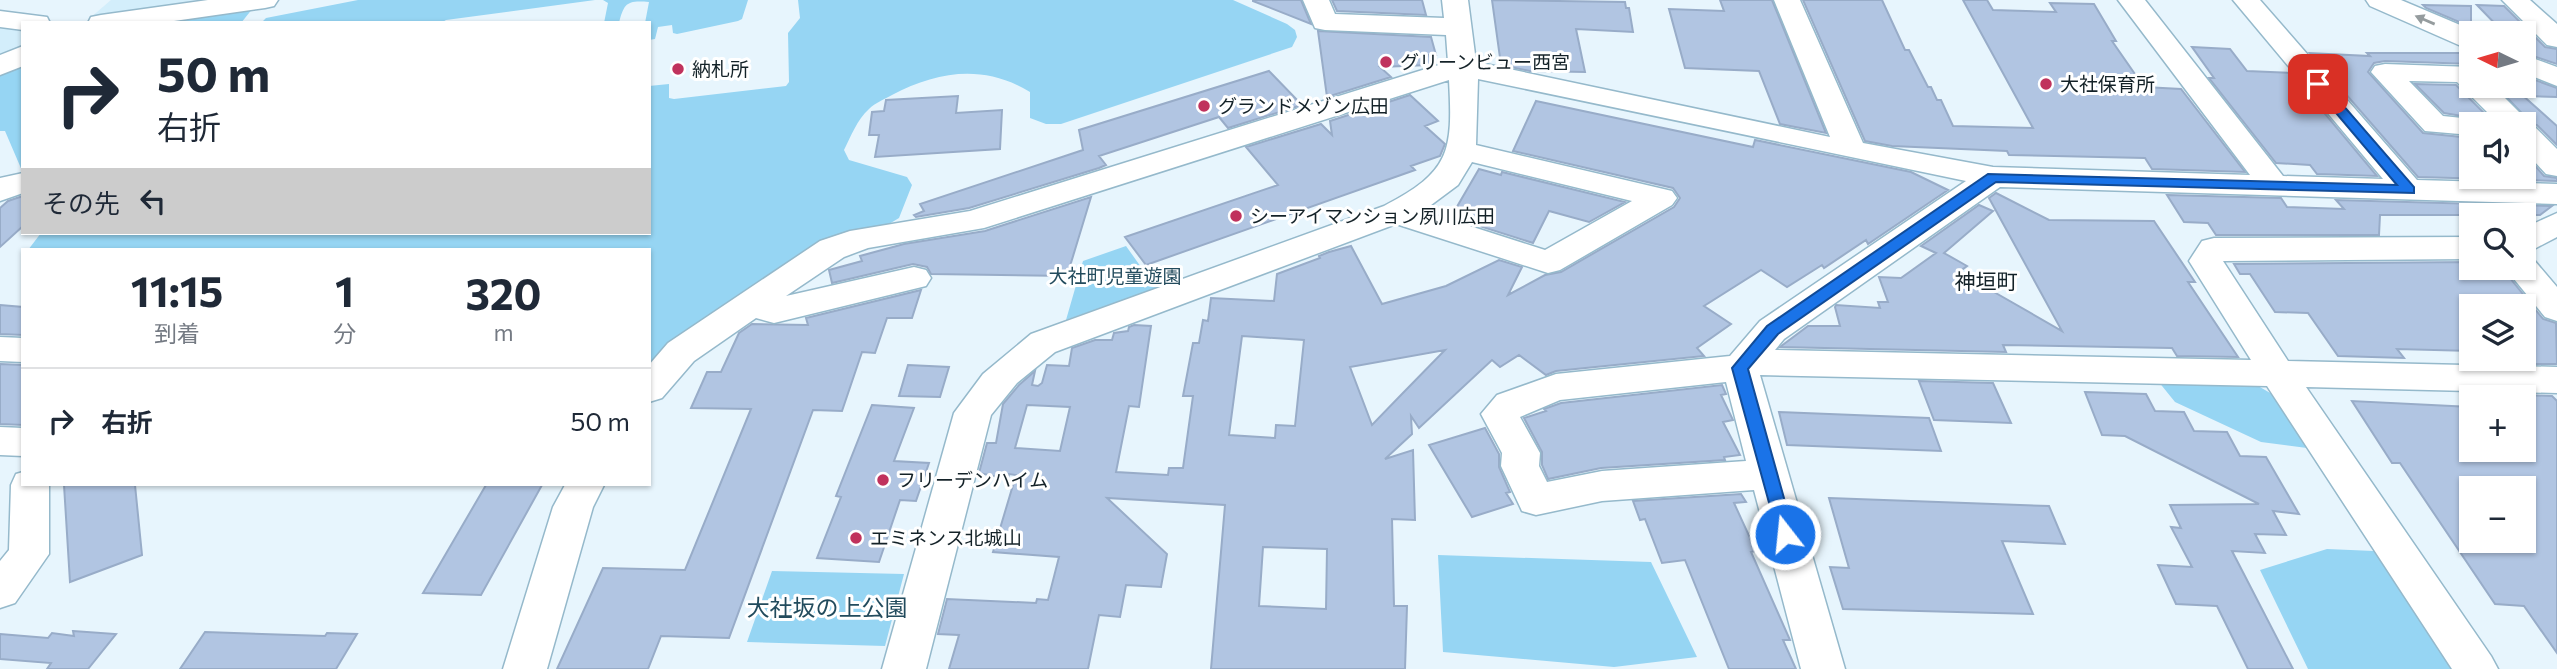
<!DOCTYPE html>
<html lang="ja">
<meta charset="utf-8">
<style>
:root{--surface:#fff;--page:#f6f6f7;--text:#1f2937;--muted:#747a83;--line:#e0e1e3}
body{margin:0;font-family:Commissioner,"Noto Sans JP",sans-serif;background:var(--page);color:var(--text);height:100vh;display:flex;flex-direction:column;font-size:26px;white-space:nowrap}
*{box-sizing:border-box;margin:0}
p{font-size:23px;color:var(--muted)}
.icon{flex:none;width:38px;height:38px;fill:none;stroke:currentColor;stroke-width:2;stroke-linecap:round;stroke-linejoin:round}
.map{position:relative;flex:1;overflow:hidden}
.sheet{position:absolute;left:21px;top:248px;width:630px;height:238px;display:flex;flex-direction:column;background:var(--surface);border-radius:0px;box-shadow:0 2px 5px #0004}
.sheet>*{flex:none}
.hud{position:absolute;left:21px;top:21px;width:630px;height:214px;border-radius:0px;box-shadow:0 2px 5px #0004;background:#fff;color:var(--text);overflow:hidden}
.needle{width:46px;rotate:275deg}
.controls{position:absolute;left:2459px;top:21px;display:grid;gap:14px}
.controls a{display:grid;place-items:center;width:77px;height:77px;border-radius:0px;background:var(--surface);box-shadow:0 2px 5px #0004;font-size:35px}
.pin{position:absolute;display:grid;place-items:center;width:60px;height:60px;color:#fff;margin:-30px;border-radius:14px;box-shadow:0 4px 10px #0006}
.me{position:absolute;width:77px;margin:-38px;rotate:344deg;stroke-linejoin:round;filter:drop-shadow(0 0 5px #0008)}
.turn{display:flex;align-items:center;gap:24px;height:147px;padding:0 21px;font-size:32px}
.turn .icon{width:91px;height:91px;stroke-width:2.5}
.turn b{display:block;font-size:49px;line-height:60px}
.then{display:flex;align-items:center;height:66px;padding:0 21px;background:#0003;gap:14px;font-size:26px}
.eta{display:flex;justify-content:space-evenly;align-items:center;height:119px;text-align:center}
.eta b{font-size:42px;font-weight:700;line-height:49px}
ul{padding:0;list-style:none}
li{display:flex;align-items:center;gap:21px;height:105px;padding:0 21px;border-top:2px solid var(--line)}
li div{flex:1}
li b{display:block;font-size:26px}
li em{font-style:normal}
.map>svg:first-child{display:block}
</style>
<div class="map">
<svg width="2557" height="669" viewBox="0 0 2557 669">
<rect width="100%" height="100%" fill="#e7f5fd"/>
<path fill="#d3eefb" d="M111,0H231L179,9L90,18Z
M0,26L23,29V49L0,61Z"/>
<path fill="#96d5f3" d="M358,0H595L446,20L441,23H261L266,18Z
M603,0H748L742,19L738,21L677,34L673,33L672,25L658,27L655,39L649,40V23H645L649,2C627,0 624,3 619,23H604L608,3Z
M798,0H1233L1287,24L1295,30L1297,37L1292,47L1061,124H1046L1030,118V92C984,64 938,71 892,95C885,99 875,103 869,109C857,120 851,136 844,150L849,160L907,177L912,185L899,218L889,224L846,233L649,367V250H28L41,233H649V86L669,84V98L674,99L786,86L789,82L788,33L800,18Z
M253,8L241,23H155Z
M23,58V173L5,131H0V70Z
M1126,246L1156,288L1066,320L1083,261Z
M2158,381L2253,383L2277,397L2307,448L2261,442L2175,402Z
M2327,549L2374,551L2452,669H2308L2260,570Z
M1438,555L1651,562L1697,657L1614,667L1443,652Z
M772,571L904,574L885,646L747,642Z"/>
<path fill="#b1c5e2" stroke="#98acc8" stroke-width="2" fill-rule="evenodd" d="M1253,0H1301L1311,24L1253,1Z
M1332,0H1422L1426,15L1337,11Z
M1492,0L1625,2L1626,8H1629L1633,32L1576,29L1585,72L1530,71L1501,65Z
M1720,0H1772L1826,133L1780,124L1759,71L1685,68L1669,9L1724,11Z
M1803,0H1882L1905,50H1909L1928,87H1931L1937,100H1941L1953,126L2033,128L1963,0H1987L1993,10L2056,12L2050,3L2094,4L2116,41H2112L2144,87L2181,89L2245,172L2152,169L2145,158L2009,155L2007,151L1892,146L1865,141Z
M2423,5L2471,6V27L2426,8Z
M2477,5L2504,6L2545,47L2557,49V64L2524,53V33H2504Z
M1318,31L1431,37L1436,55H1429L1432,64L1429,65L1380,67L1391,77L1327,97Z
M2192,47L2230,49L2247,71L2291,73L2377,176L2317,174L2310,165L2276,163L2209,78H2214Z
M2466,50H2471V64L2385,61L2374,63L2368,72L2423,133L2471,138V177H2524V153L2544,176L2557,178V181L2418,177L2310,53L2370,56L2367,53H2470Z
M1269,71L1302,105L1228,128L1219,117L1099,156L1106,165L1099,168L969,208L916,217L914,215L924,211L920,204L1083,150L1079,130Z
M2524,76L2557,88V97L2524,96Z
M2415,84L2456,85L2492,121L2444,113Z
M2496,86H2512L2557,126V145L2537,125L2531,123Z
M1410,95L1438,121L1425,126L1445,144L1440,156L1411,166L1415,170L1146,265L1125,237L1278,185L1246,147L1321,124L1332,135L1330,121Z
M958,96L956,113L1002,110L1000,149L875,157L879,135H869L872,112L884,111L886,100Z
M1536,101L1753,147L1755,140L1911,172L1948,190L1868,244L1866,240L1824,268L1822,265L1787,287L1761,270L1704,306L1731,324L1697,348L1704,356L1556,371L1546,375L1519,355L1500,367L1492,360L1419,428L1411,416L1412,434L1385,459L1413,450L1415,520L1392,519L1394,606H1407L1405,669H1211L1225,505L1107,498L1167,554L1161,587L1126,585L1120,617L1099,615L1088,669H949L959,635L938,634L947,599L1036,603L1037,599L1048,600L1059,557L993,552L1016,475L1009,474L1008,479L979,473L987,443H996L1003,404L1019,385L1035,371L1032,385L1038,386L1042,383L1047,365L1069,366L1072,348L1095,340H1112L1114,333L1128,331L1129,327L1134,325L1151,326L1139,407L1129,406L1116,472L1168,475L1169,468H1183L1193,396H1183L1193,343H1199L1203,320L1208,321L1211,298L1274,301L1277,274L1320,258L1319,256L1329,252L1351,246L1382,304L1446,286L1499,260L1522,267L1508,295L1545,275L1561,272L1674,207L1680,198L1673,188L1513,151ZM1242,336L1304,340L1295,426L1276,425L1275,438L1229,435ZM1445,350L1400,396L1372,425L1350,367ZM1027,405L1070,407L1060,451L1015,448ZM1263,547L1327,549L1326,609L1259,606Z
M1479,169L1501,175L1502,172L1625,202L1589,222L1549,211L1533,243L1451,217Z
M1996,193L2049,220L2154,221L2195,282H2188L2238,357L2177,356L2172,348L2003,345L2006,352L1780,347L1808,326H1840L1835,307L1836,305L1880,308L1878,302H1888L1879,277L1901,278L1936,253L1921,246L1979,205L1993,211L1944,253L1967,266L1959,272L2062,331L1989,198Z
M2167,195L2281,198L2287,207L2344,209L2336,200L2552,206L2540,215H2380L2379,235H2216L2208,223L2184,222Z
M23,196V226L0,247V208L8,201Z
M1091,197L1067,276L931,274L927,267L913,264L832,283L829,270L862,261L860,256L904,244L985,231Z
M2471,262V268H2502L2543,319L2556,323L2557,364H2524V306H2471V351L2397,349L2404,358L2338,356L2308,313L2275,312L2250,274H2240L2234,264Z
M921,290L912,318H887L875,353L862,352L842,411L813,410L729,638L661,636L648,669H557L603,568L685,570L751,409L691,408L707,372H721L739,333L752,324L808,325L806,318Z
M0,305L23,307V335L0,334Z
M0,364L23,365V425L0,424Z
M908,365L949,367L940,397L899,396Z
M1919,381L1993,383L2011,423L1934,420Z
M1722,385L1726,394L1721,395L1733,420L1723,422L1740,455L1724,457L1725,460L1601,468L1548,479L1542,465V452L1524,418L1546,411L1544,409L1561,403Z
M2085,392L2146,394L2155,411L2184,412L2194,431L2227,432L2240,456L2266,457L2299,514L2273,511L2286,535L2255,534L2265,553L2232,551L2293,669H2248L2217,606L2176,604L2158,565L2192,567L2171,527L2181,528L2170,505L2259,504L2125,436L2102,435Z
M2524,395L2552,396L2557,401V653L2524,606L2495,604L2400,463H2392L2352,401L2471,407V450H2524ZM2471,488H2524V541H2471Z
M872,405L914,408L894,461L929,463L916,501L900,500L879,562L817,558L841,497L836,496Z
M1779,412L1929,418L1941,451L1787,445Z
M1485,428L1499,454V467L1510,492L1506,493L1513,504L1472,517L1429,445Z
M64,485H135L142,555L70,582Z
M486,485H542L481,595L423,593Z
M1741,494L1746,502L1734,503L1756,551L1751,552L1790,640H1783L1796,669H1729L1685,560L1662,563L1645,519L1640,520L1633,501Z
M1829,498L2049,506L2065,544L2002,541L2033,614L1843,609L1830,567L1849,568Z
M73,631L116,634L88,669H47L51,663L0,659V634L48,638L52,633L74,636Z
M205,632L325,636L327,633L357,634L336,669H180Z"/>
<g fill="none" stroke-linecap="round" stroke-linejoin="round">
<defs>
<path id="minor" d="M208,0H278L274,6L265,8L160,23H88L91,17L101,15Z
M1303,0H1329L1335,14L1444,18L1442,0H1468L1476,62L1830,137L1774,0H1800L1863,143L1993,167L2250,175L2118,0H2145L2283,176L2383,179L2233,0H2260L2417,180L2557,184V204L2000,187L1784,339L1775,350L2251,360L2189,261L2202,241L2214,238L2471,237V259L2223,261L2288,361L2557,367V393L2306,387L2491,656L2498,669H2452L2267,386L1760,375L1845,669H1801L1754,490L1602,501L1536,515L1522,511L1501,466L1502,453L1481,414L1497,395L1556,374L1730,356L1760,321L1966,181L1478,79L1476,145L1672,191L1677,198L1672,205L1560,270L1548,273L1396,224L1055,352L1017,383L991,415L926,669H882L954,413L983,374L1031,334L1384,206C1450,172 1453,152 1449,80L984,228L868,248L844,257L786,296L914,267L926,270L931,278L926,286L774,323L756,318L694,361L662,398L649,402V365L668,343L820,241L850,231L970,211L1448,62L1446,35L1325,30L1315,28ZM1472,162L1632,201L1545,250L1423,211L1458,185ZM1726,382L1746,461L1602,471L1547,482L1539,466L1540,453L1520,417L1560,400Z
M2366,0H2401L2479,33H2471V48L2461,46L2370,6Z
M2502,0H2530L2557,24V47L2547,45Z
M0,11L47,17L50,23H23V30L0,27Z
M23,46V66L0,75V55Z
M2524,55L2557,67V86L2524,73Z
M2385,64L2471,67V86H2493L2525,118L2529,125L2535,127L2557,149V176L2546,174L2524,150V124H2499L2457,82L2409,81L2443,116L2481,120L2485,124H2471V135L2425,131L2371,72L2375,66Z
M23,173V193L0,201V178Z
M2557,213V237L2536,248L2524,251V228Z
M2524,257L2534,260L2557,287V321L2545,317L2505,268H2524Z
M0,337L23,338V362L0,361Z
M0,427L23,428V456L0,455Z
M23,472V485H49V554L15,603L0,608V561L9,550L11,485L16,474Z
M565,485H604L593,507L547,669H503L553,507Z"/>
</defs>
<use href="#minor" stroke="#95b9cb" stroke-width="3"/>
<use href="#minor" fill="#fff" fill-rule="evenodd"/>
</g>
<defs><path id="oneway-solid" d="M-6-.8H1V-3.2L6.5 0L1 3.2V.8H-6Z" transform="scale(1.75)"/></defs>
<use fill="#959c9e" href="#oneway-solid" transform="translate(2425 20) rotate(-157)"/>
<path fill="#1a73e8" stroke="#114b97" stroke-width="2" d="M2318,80L2323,82L2414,187V193L1996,182L1778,334L1748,369L1794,534L1791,539L1785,541L1779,539L1732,368L1767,326L1988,174L2397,185L2314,87L2312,84Z"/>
<g fill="#c0325d" stroke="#fff" stroke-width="2.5">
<circle cx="1386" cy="62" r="7"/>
<circle cx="678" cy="69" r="7"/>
<circle cx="2046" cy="84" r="7"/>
<circle cx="1204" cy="106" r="7"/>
<circle cx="1236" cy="216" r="7"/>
<circle cx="883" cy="480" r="7"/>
<circle cx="856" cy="538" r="7"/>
</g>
<g text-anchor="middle" stroke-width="6" stroke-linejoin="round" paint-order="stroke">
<g font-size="19" fill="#142228" stroke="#fff" text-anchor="start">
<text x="1400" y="69">グリーンビュー西宮</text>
<text x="692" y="76">納札所</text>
<text x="2060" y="91">大社保育所</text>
<text x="1218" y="113">グランドメゾン広田</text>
<text x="1250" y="223">シーアイマンション夙川広田</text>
<text x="897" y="487">フリーデンハイム</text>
<text x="870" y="545">エミネンス北城山</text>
</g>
<g font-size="19" fill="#224b5d" stroke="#fff">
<text x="1115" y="283">大社町児童遊園</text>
</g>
<g font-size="21" fill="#142228" stroke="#fff">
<text x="1986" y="289">神垣町</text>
</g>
<g font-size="23" fill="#224b5d" stroke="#fff">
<text x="827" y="616">大社坂の上公園</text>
</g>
</g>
</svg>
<div class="controls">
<a><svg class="needle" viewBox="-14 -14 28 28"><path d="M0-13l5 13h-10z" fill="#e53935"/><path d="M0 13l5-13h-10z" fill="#747a83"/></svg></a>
<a><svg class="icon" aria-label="sound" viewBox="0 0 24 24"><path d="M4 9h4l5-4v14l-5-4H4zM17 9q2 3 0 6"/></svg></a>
<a><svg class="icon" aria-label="search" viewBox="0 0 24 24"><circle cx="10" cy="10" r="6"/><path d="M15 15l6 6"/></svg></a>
<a><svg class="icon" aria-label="layers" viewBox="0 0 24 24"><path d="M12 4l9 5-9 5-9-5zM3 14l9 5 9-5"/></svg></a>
<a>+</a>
<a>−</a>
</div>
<div class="pin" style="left:2318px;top:84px;background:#d93025"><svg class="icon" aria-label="arrive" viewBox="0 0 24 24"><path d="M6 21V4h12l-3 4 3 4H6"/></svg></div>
<svg class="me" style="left:1785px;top:534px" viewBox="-20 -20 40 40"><circle r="17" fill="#1a73e8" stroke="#fff" stroke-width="3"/><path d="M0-11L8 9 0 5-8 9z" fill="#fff"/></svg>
<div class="hud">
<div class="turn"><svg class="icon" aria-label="right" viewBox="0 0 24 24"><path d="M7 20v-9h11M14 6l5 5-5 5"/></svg><div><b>50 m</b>右折</div></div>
<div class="then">その先<svg class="icon" aria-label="left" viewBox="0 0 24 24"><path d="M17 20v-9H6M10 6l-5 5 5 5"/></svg></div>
</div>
<section class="sheet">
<div class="eta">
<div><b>11:15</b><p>到着</p></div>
<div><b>1</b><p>分</p></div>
<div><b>320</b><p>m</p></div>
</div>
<ul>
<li><svg class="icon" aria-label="right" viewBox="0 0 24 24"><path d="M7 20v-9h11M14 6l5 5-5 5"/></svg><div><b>右折</b></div><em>50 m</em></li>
</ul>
</section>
</div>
